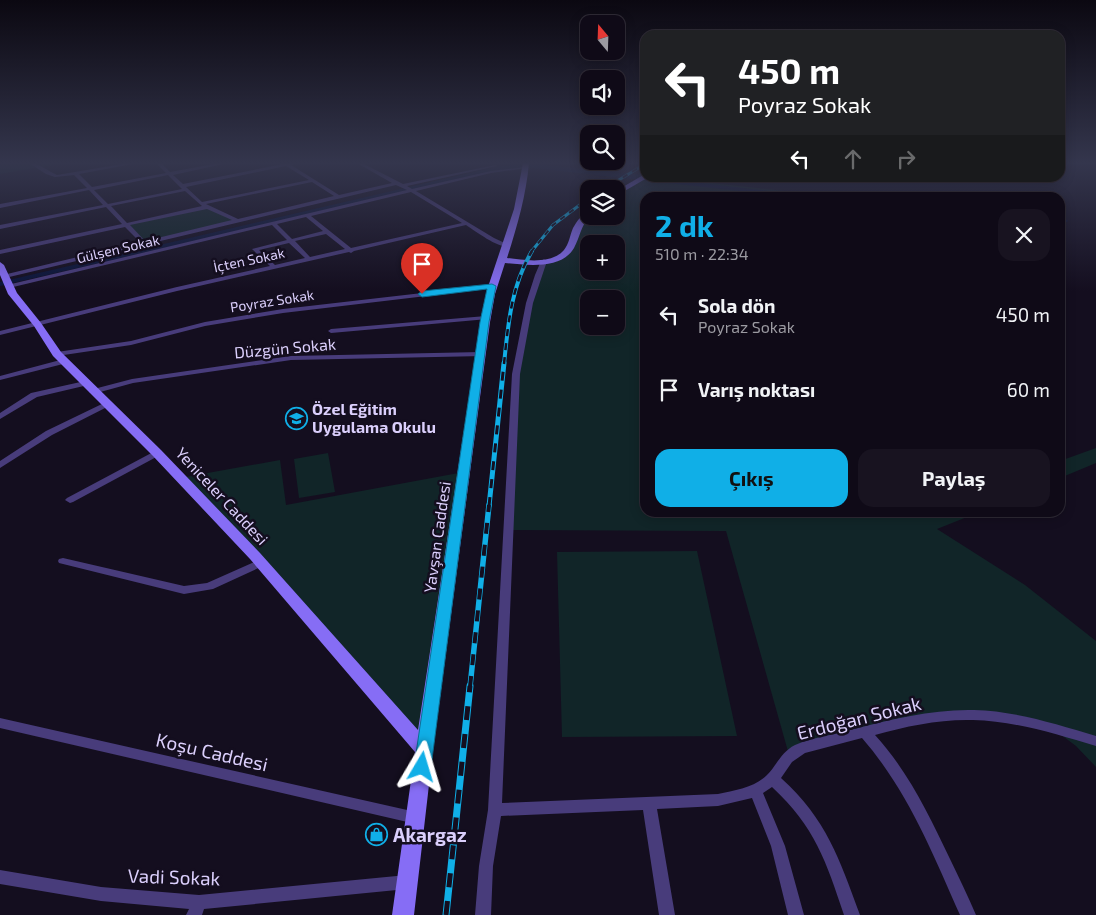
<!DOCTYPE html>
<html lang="tr">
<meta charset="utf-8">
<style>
:root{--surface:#0f0a17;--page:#181320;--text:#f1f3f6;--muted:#9b9aa1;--line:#2f2b36;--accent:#10afe7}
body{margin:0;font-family:"Exo 2",sans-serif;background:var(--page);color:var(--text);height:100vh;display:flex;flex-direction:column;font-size:19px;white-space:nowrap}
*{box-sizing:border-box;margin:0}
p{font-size:16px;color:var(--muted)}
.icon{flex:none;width:28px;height:28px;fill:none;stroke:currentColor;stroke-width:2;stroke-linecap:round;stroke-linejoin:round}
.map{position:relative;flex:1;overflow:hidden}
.details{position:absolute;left:640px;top:192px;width:425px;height:325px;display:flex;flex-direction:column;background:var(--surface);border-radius:15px;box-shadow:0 2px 12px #0003,0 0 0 1px var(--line)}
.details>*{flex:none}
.banner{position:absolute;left:640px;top:30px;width:425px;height:152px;border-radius:15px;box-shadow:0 2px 12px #0003,0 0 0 1px var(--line);background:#202124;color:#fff;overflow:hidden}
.needle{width:32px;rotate:341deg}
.controls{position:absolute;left:580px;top:15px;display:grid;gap:10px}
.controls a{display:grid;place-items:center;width:45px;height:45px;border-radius:10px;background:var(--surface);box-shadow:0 2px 12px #0003,0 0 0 1px var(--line);font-size:25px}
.pin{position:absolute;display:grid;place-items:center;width:42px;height:42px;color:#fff;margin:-51px -21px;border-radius:50% 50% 50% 0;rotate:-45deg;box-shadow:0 0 5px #0007}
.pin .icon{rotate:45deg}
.me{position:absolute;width:55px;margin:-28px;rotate:7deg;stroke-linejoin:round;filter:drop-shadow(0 0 4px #0008)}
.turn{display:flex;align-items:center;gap:18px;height:105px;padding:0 15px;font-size:22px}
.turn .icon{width:65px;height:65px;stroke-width:2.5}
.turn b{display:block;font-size:35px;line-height:42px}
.lanes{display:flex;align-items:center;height:48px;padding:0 15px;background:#0003;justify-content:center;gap:25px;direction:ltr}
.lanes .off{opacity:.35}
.round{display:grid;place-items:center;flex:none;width:52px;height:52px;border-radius:15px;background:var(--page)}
.headline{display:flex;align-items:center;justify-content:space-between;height:85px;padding:0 15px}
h1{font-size:30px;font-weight:700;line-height:38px;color:var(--accent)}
.button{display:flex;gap:10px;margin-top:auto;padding:10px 15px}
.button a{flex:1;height:58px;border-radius:15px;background:var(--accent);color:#111;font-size:20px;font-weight:700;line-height:58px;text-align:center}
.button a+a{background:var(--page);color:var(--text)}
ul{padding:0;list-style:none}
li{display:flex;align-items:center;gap:15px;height:75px;padding:0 15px}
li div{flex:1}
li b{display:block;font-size:19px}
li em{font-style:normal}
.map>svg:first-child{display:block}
</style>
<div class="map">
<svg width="1096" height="915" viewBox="0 0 1096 915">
<rect width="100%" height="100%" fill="#140e1f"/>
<path fill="#112528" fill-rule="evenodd" d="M0,163H64L0,174Z
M645,178H666L841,197L645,198V512L977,513L937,529L1025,585L1096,641V767L1076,746L1052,728L1013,719L942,717L789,755L726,531L509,530L520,345L544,261L563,256L575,231L589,216H616V194ZM589,244H616V271H589ZM589,299H616V326H589Z
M207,207L238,221L144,243L126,224Z
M1096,448V463L1060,478V461Z
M328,453L335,492L299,498L294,459Z
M280,460L286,505L464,472L424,750L180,478Z
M697,551L737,736L562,737L557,552Z"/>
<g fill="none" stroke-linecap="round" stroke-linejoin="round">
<path fill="#0c153a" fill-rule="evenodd" d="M534,164L645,175V178H660L826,198H801L534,168L500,170L0,286V282L500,166Z
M1060,218L1067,220L1068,221L1065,223L1060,222Z"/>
<path fill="#483c7b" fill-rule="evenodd" d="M29,163C39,163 48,171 57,175L128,163H138L79,174L92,187L166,173L156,163H161L170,172L219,163H228L173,175L183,184L283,164L282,163H298L291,165L339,195L392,183L357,163H362L403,184L495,165L497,166L407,186L412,189L491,171L525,167L527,168L491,173L416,191L494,238L509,245V247C496,247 477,232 466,225L354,251L351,253L349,252L177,291L0,335V331L177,287L270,266L252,249L287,240L272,225L9,288L7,287V285L407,190L396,185L5,278L3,277V275L140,242L125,227L0,254V250L122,224L106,207L0,229V225L103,205L89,190L0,208V204L87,188L74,175L55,177L46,174ZM286,166L309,180L202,202L186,187ZM168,175L182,189L108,204L94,190ZM312,182L334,196L238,219L206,204ZM185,191L202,206L127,223L111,206ZM411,192L462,223L351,248L311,216ZM207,209L232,220L145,241L130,225ZM306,217L323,231L292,239L277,224ZM326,234L345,249L310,257L295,241ZM289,243L305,258L275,265L259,250Z
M544,259L547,261L533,303L520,374L502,803L718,794C735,790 754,788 767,775C777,765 781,752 795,745C813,737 835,735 854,729C893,719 933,709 974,710C1015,711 1056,724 1096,736V746C1056,734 1015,721 973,720C940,719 907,726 875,735C908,771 929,815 950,859C959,878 968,896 976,915H960C932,852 908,791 862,738L805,753L792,762L781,778C827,820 839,858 860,915H844C826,861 815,827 772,787L763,793L785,846L804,915H788L771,846L752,798L718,806L657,809L675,915H659L643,810L501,816L493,866L491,915H475L479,866L488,810L512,374L526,303L535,275L541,261Z
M492,285L494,286V288L283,313L205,326L131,345L57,356L53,354L57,352L131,341L205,322L283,309Z
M486,316L488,317V319L331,333L328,331L331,329Z
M481,352H484V356L291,360L133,383L93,394L89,392L90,390L132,379L291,356Z
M64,359L68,361L67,363L0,380V376Z
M85,381L89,383L88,385L37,397L0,419V413L31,393Z
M104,403H110L111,405L52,435L0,468V461L46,431Z
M157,450L161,453L160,455L73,502L70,503L65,500L67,498Z
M63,558L184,586L207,583L261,559L265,561L266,563L265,565L213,589L184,594L59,563L58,561L59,559Z
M0,718L416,812L421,813L423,818L421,823L416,824L0,728Z
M0,870L101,887L199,895L407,875L412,877L414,882L412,887L407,889L204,909L202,915H186L189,909L101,901L0,884Z"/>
<path fill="#866df5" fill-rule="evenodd" d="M523,163H529C526,196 517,227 507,258C524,260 551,265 564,250C569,244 570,235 573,228C577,221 582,214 589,211L590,216C581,225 580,237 574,248C561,270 527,265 505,263L495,294L490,322L433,750L414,915H392L415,752L250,559L153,456L53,356L34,326L8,294L0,275V262L4,265L17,293L41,323L61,352L161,450L260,553L418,730L482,313L487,290L514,209Z
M645,174V178H647L616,196V191Z"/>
<defs>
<path id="rail-far4" d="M604,189L645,164
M531,252L553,225L589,198"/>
<path id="rail-far3" d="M504,364C508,325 511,286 532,251"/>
<path id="rail-far2" d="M489,506L504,363"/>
<path id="rail-far1" d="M470,687L489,505"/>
<path id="rail" d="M446,915L470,686"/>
</defs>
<use href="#rail-far4" stroke="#10afe7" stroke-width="3"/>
<use href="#rail-far3" stroke="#10afe7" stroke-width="4"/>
<use href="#rail-far2" stroke="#10afe7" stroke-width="5"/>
<use href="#rail-far1" stroke="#10afe7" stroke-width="5.5"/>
<use href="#rail" stroke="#10afe7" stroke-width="7"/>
<use href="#rail-far4" stroke="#140e1f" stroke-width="2" stroke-dasharray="5.5" stroke-linecap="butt"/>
<use href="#rail-far3" stroke="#140e1f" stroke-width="2.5" stroke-dasharray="7" stroke-linecap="butt"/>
<use href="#rail-far2" stroke="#140e1f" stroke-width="3" stroke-dasharray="9" stroke-linecap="butt"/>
<use href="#rail-far1" stroke="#140e1f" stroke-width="4" stroke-dasharray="11" stroke-linecap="butt"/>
<use href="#rail" stroke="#140e1f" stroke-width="5" stroke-dasharray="14" stroke-linecap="butt"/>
</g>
<linearGradient id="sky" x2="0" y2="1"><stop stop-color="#0b0811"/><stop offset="0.56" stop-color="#34364d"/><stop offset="1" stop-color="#34364d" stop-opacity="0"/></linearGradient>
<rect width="1096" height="291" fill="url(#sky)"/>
<path fill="#10afe7" stroke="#0a7296" d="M492,284L496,286L489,322L431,767L428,772L422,775L416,772L414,767L480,322L487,289L422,297L418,294L422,291Z"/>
<defs>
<symbol id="school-ring" viewBox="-11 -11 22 22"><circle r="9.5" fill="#140e1f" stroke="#10afe7" stroke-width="1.5"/><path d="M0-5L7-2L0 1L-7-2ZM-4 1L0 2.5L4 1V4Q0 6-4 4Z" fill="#10afe7"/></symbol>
<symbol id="shop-ring" viewBox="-11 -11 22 22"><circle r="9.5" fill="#140e1f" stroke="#10afe7" stroke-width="1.5"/><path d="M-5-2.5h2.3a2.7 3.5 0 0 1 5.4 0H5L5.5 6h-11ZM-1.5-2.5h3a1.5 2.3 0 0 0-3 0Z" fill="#10afe7"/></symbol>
</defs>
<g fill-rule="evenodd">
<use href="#school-ring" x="284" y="406" width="25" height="25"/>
<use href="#shop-ring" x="364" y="822" width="25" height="25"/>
</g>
<g text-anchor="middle" stroke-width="5" stroke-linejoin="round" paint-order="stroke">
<g font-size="14" fill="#dbcffc" stroke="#140e1f">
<text transform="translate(118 249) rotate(-13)" y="5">Gülşen Sokak</text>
<text transform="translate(249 260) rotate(-12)" y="5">İçten Sokak</text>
<text transform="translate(272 301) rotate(-9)" y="5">Poyraz Sokak</text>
</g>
<g font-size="16" fill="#dbcffc" stroke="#140e1f">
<text transform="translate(285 348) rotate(-5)" y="6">Düzgün Sokak</text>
<text transform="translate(222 496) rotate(47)" y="6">Yeniceler Caddesi</text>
<text transform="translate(437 537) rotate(-82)" y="6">Yavşan Caddesi</text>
</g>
<g font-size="16" font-weight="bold" fill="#dbcffc" stroke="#140e1f" text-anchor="start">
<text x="312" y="415">Özel Eğitim<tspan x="312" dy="18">Uygulama Okulu</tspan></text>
</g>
<g font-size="19" fill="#dbcffc" stroke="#140e1f">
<text transform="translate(859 718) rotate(-14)" y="7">Erdoğan Sokak</text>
<text transform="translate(212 752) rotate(13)" y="7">Koşu Caddesi</text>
<text transform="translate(174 877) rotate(2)" y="7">Vadi Sokak</text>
</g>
<g font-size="19" font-weight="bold" fill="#dbcffc" stroke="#140e1f" text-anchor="start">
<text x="393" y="842">Akargaz</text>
</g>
</g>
</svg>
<div class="controls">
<a><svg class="needle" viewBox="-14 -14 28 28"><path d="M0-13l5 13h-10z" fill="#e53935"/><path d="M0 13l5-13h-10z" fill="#9b9aa1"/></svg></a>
<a><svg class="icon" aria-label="sound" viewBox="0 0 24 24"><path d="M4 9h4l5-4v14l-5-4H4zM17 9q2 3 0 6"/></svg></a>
<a><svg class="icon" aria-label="search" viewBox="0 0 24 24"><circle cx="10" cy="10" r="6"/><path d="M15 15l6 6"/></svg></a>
<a><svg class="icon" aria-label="layers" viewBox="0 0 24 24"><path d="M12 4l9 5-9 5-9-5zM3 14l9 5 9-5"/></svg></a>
<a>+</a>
<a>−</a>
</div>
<div class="pin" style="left:422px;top:294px;background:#d93025"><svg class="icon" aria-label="arrive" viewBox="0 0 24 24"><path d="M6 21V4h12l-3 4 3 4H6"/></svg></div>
<svg class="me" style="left:422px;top:767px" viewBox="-20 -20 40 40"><path d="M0-17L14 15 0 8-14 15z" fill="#10afe7" stroke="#fff" stroke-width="4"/></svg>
<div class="banner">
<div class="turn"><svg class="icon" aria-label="left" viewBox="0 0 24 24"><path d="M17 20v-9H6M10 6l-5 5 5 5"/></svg><div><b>450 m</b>Poyraz Sokak</div></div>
<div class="lanes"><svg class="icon" aria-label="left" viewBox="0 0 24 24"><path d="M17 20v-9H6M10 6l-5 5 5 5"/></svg><svg class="icon off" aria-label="ahead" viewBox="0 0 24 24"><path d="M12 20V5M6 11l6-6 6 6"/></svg><svg class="icon off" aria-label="right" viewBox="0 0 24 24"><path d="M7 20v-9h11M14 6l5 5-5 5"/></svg></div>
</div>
<section class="details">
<div class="headline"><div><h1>2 dk</h1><p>510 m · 22:34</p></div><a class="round"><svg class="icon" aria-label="close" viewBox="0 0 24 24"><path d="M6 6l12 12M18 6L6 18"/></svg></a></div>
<ul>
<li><svg class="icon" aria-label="left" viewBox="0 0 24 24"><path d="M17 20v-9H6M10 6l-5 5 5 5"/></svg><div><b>Sola dön</b><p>Poyraz Sokak</p></div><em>450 m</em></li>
<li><svg class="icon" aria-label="arrive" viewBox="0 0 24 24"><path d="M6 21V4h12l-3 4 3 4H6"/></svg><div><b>Varış noktası</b></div><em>60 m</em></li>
</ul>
<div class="button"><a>Çıkış</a><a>Paylaş</a></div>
</section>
</div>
